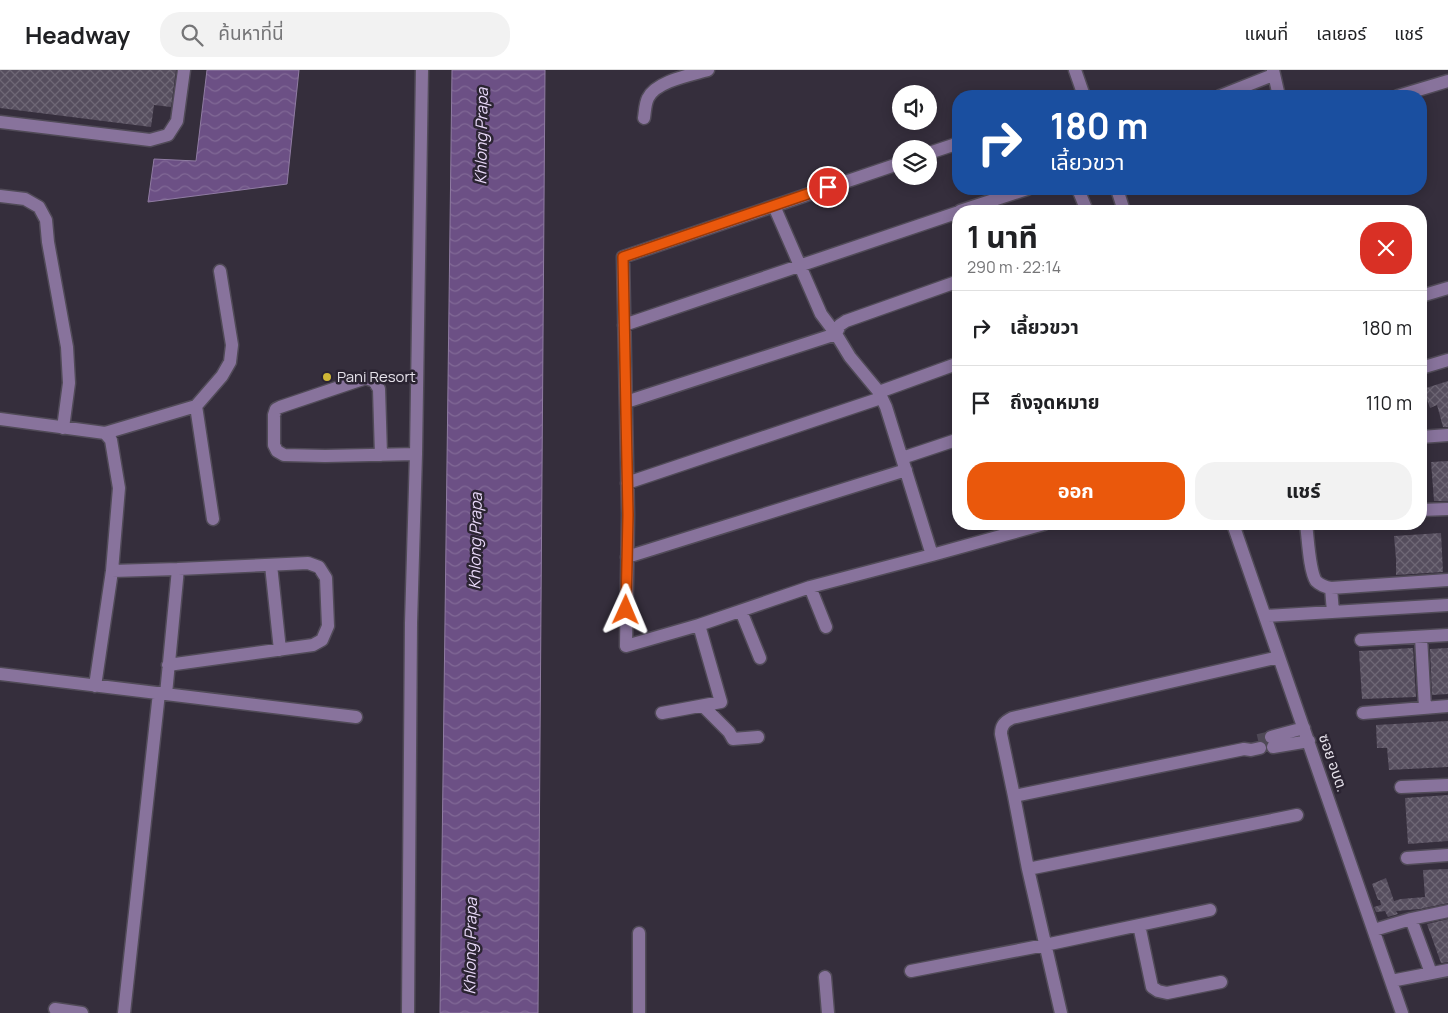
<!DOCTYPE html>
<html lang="th">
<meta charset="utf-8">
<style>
:root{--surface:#fff;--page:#f2f2f2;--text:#202124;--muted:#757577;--line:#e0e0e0;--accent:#ea580c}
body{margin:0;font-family:Manrope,"Noto Sans Thai",sans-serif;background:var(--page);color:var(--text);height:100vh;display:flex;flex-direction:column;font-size:19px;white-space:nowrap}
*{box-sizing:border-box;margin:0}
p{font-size:16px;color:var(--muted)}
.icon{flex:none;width:28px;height:28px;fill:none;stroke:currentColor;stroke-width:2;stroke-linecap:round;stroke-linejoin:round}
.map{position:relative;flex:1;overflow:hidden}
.side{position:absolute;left:952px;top:135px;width:475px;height:325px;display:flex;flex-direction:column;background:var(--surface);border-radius:20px;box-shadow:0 2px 12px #0003}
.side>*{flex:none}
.hud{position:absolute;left:952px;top:20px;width:475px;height:105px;border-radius:20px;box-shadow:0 2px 12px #0003;background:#1a4fa0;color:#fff;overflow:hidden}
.fabs{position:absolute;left:892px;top:15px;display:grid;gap:10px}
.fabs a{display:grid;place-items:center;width:45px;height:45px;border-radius:50%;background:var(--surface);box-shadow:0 2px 12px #0003;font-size:25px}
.pin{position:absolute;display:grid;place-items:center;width:42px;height:42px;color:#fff;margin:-21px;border:2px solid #fff;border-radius:50%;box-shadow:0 1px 5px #0007}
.me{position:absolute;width:55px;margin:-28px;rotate:1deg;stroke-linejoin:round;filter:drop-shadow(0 0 4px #0008)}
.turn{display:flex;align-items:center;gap:18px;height:105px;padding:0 15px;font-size:22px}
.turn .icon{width:65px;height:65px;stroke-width:2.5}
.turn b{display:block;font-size:35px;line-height:42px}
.round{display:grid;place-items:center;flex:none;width:52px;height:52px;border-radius:20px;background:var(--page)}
.head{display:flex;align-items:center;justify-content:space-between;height:85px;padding:0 15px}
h1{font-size:30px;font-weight:700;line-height:38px}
.primary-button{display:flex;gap:10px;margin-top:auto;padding:10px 15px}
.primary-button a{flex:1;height:58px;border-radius:20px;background:var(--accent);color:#fff;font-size:20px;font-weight:700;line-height:58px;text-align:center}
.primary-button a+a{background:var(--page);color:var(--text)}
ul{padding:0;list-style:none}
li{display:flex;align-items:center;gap:15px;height:75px;padding:0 15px;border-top:1px solid var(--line)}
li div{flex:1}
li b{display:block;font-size:19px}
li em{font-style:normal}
header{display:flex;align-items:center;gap:30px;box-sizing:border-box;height:70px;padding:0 25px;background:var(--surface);border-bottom:1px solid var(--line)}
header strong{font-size:24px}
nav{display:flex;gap:28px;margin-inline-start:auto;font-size:18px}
.search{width:350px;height:45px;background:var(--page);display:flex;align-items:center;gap:12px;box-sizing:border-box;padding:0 18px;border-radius:20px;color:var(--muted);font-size:19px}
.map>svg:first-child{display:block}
</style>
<header>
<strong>Headway</strong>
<div class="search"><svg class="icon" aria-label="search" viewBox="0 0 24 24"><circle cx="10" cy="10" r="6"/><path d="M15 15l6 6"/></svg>ค้นหาที่นี่</div>
<nav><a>แผนที่</a><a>เลเยอร์</a><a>แชร์</a></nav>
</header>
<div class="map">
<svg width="1448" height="943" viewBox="0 0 1448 943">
<defs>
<pattern id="water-waves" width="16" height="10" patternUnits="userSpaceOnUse" patternTransform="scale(1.25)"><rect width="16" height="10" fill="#6c5085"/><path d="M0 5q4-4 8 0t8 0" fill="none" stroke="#816996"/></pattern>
<pattern id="building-cross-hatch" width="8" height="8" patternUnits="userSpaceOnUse" patternTransform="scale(1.25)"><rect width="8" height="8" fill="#564e5e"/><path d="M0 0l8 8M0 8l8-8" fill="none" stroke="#6e6775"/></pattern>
</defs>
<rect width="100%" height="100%" fill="#352e3c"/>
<path fill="url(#water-waves)" stroke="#907ca3" d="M207,0H299L287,114L148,132L154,89L196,91Z
M452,0H545L538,943H440Z"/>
<path fill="url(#building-cross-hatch)" d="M0,0H176L171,37L154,35L151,57L0,38Z
M1448,311V357H1443L1437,335L1430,338L1423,319Z
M1448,391V431H1434L1431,392Z
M1441,463L1443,502L1396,505V489L1394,466Z
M1413,578L1416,627L1362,629L1359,581Z
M1448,578V624L1432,625L1430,579Z
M1448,651V697L1389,700L1387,678H1377L1376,655Z
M1448,725V771L1408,774L1405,728Z
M1448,799V833L1420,839L1396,841L1398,844L1388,847L1385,841L1376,842L1374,837L1381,835L1380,830H1378L1372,814L1386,808L1394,831L1401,829L1425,827L1423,800Z
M1448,849V892L1441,893L1427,854Z"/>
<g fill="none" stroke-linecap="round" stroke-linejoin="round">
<path stroke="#4f4956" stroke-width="12" stroke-dasharray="12 6" stroke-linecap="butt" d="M1258,670L1271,667"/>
<defs>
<path id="minor" d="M1075,0L1084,26
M1273,0L1279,26
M1220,26L1273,5
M1398,26L1448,11
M644,48C645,42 645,34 648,28C656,11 691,5 708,0
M0,52L150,70L168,65L177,51L184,0
M929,83L959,73
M1078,119L1087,141
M1117,119L1124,141
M0,126L25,129L39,137L46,150L48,172L67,277L69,313L63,358
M960,141L1027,119
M959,211L846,251L840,255L836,264L850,287L879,322L886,337L932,485L1044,454
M1421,226L1448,218
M624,255L959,142
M1421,298L1448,290
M879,322L959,293
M626,332L836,264L821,244L774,136
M196,336L213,449
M0,349L105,363L111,370L119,418L112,501L95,616
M105,363L196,336L222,306L230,292L232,275L220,201
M1421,367L1448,365
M381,385L379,319L374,311L366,308L280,337L276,339L274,345V375L277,381L284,385L325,386L416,384
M902,388L959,369
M627,413L881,328
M1421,440L1448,439
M1233,454L1402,943
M1306,454C1308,467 1309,500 1316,511C1320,515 1325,517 1331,518L1448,510
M627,487L906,400
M271,495L280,580
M112,501L178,499
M810,517L826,557
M1331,518L1333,542
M741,541L760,588
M1265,546L1448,535
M699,555L626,576L628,445L623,187L901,93
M1421,567L1425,638
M1361,570L1448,565
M0,604L356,647
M166,624L178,499L308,493L319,497L326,508L328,556L322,570L313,575L168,595
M703,636L729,662L733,669L758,667
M662,643L721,632L699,555L810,517L932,485
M1363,643L1448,636
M1271,667L1304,658
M1273,677L1309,671
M1401,717L1448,715
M1014,726L1001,664C1001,656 1004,652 1012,648L1279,587
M1407,788L1448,785
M1028,799L1297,745
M1411,849L1431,903
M1139,855L1152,917L1158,921L1167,923L1221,912
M1374,860L1411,849L1448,841
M911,901L1045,875L1210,840
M825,907L828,943
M1391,911L1448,900
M55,939L82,943
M124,943L159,623
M408,943L411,553L416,384L422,0
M639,943V863
M1061,943L1028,799L1014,726L1244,679L1251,680L1260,678"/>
</defs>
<use href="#minor" stroke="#514b58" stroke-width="15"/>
<use href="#minor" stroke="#88739c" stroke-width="12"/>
</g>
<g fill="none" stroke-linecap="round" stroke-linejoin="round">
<defs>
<path id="route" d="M626,540L628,445L623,187L828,117"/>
</defs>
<use href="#route" stroke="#983908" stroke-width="12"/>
<use href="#route" stroke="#ea580c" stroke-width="9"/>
</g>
<circle fill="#d0b736" stroke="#2b2432" stroke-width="2" cx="327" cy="307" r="5"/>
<g text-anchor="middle" stroke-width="5" stroke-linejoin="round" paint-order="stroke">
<g font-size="15" fill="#e5e1ea" stroke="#2b2432" text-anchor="start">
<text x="337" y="312">Pani Resort</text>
</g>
<g font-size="15" fill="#e5e1ea" stroke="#2b2432">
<text transform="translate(1333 693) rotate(71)" y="5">ซอย อบต.</text>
</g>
<g font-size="16" font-style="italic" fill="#e9d9f9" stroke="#2b2432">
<text transform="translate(481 66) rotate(-89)" y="6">Khlong Prapa</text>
<text transform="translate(475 471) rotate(-89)" y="6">Khlong Prapa</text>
<text transform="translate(470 876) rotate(-89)" y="6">Khlong Prapa</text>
</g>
</g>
</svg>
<div class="fabs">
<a><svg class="icon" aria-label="sound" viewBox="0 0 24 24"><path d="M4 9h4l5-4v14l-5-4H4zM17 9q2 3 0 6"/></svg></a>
<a><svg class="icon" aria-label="layers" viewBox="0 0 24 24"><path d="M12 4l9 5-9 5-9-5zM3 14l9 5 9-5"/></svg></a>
</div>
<div class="pin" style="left:828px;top:117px;background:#d93025"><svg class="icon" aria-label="arrive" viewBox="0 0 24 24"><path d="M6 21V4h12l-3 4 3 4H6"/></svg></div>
<svg class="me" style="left:626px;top:540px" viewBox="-20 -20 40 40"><path d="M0-17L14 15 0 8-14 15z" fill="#ea580c" stroke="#fff" stroke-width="4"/></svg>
<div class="hud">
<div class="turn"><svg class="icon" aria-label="right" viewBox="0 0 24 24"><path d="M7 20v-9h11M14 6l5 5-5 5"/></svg><div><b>180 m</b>เลี้ยวขวา</div></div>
</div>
<section class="side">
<div class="head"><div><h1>1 นาที</h1><p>290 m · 22:14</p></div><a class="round" style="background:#d93025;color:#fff"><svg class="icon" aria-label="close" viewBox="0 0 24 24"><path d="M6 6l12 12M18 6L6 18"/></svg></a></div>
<ul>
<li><svg class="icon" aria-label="right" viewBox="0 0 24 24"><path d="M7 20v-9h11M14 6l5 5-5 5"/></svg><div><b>เลี้ยวขวา</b></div><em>180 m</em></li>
<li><svg class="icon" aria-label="arrive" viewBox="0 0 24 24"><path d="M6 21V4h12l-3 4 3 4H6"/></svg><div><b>ถึงจุดหมาย</b></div><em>110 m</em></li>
</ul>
<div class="primary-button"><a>ออก</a><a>แชร์</a></div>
</section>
</div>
